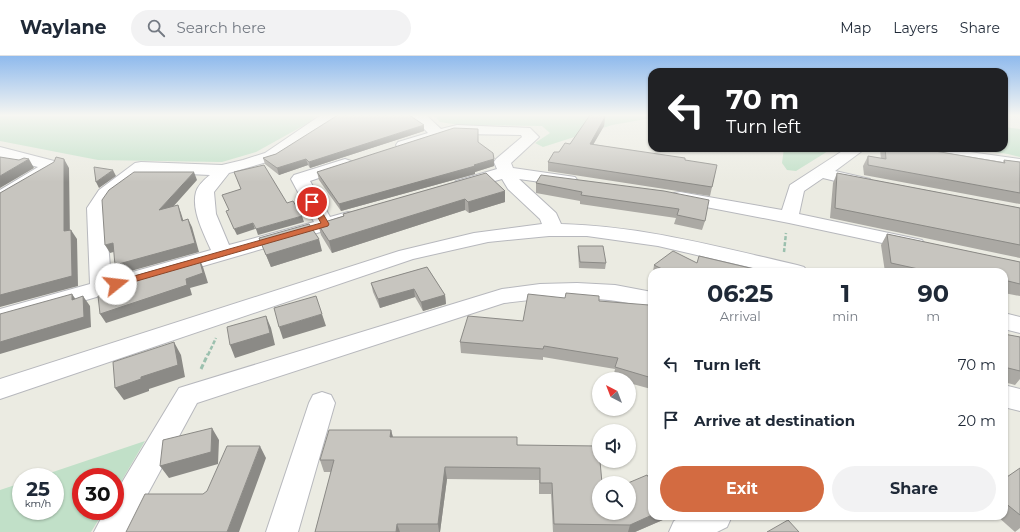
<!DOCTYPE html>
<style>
:root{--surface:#fff;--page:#f2f2f3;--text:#1f2937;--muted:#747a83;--line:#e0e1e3;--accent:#d36b41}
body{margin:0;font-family:Montserrat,sans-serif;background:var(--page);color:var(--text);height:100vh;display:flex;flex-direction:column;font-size:15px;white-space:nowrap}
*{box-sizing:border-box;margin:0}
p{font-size:13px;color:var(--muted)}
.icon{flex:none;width:22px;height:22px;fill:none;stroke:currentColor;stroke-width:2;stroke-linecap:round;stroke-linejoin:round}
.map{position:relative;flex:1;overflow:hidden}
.drawer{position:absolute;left:648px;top:212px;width:360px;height:252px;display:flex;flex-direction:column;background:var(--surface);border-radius:12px;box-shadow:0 1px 3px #0004}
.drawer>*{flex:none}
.top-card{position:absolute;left:648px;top:12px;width:360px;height:84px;border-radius:12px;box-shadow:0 1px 3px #0004;background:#202124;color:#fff;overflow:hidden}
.needle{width:26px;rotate:318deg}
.fabs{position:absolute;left:592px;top:316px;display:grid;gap:8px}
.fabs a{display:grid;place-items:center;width:44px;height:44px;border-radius:50%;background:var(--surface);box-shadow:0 1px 3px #0004;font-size:20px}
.speed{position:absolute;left:12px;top:412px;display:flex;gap:8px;font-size:20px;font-weight:700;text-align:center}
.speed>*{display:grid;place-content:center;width:52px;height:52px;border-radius:50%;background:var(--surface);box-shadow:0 1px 3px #0004;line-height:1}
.speed small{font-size:10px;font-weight:400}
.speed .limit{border:6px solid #d22;background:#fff;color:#111}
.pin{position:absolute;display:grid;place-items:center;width:34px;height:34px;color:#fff;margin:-17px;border:2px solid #fff;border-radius:50%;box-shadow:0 1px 4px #0007}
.me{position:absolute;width:44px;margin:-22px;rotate:74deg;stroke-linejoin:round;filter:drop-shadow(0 0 3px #0008)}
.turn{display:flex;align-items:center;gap:14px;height:84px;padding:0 12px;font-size:18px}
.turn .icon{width:52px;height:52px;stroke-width:2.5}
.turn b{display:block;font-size:28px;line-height:34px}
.eta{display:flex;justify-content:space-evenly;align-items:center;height:68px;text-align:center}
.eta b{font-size:24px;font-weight:700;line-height:28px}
.primary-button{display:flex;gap:8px;margin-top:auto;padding:8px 12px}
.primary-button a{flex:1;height:46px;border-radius:24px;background:var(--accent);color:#fff;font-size:16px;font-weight:700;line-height:46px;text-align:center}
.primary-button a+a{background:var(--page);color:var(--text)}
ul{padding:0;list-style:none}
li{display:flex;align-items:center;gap:12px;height:56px;padding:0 12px}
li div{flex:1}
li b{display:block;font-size:15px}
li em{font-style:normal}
header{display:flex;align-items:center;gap:24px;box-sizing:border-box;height:56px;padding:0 20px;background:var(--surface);border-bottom:1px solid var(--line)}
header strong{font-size:19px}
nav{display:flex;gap:22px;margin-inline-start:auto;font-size:14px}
.search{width:280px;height:36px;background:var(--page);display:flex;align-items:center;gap:10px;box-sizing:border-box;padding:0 14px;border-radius:22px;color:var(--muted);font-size:15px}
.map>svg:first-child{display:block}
</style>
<header>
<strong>Waylane</strong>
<div class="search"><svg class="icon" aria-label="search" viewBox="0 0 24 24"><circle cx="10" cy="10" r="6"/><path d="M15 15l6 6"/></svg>Search here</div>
<nav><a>Map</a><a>Layers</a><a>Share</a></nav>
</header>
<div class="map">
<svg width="1020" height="476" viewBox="0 0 1020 476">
<rect width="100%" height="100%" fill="#ebebe2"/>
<path fill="#c1e0c8" d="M0,59H316L310,66L256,96L222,106L98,104L0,85Z
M434,59H652V62L612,69L543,91L535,87L550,77L542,70L460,69L440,66Z
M1004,71L1020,73V101L1008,98L967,92H1004Z
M784,92H833L796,115L787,114L782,107Z
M145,385L115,436V421H81V455H104L91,476H0V434L21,427V455H55V421H38Z"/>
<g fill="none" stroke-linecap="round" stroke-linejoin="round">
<defs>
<path id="minor" d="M321,59H336L328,69L277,103L229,117L214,136L216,158L229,189L314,166L291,123L294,119L345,103L351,105L353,108L351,111L310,125L330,161L348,156L355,158L357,162L355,166L0,269V253L90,228L87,152L99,134L135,107L141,106L222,109L243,104L265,97ZM145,116L210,119C205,123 198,129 196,136C191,154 204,178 211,194L111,222L105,152L112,141Z
M411,59H426L441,73L457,69L530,72L539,81L511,107L513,112L575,121L578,125L575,129L569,130L519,123L556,157L561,168C642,170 719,191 797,209L804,211L808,216H770L658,190L587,180H549L488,186L413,203L0,343V323L399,195L474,177L542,168L540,163L508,133L502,123L462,134L456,133L453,129L456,125L497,113L494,106L496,103L522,81L521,79L458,78L410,92H398L396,89L398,86L428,77Z
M0,91L58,106L60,110L58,114L6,145L0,146V134L38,111L0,101Z
M847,92H866L835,115L870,123L873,127L870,131L864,132L823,122L804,135L799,158L922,184L925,188L922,192L915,194L789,167L680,146L674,145L671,141L674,137L680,136L782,154L790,129Z
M899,92H941L1020,103V113L907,97L901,95Z
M577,227L615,229L652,236V252C602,239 554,240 504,247L197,347L127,476H94L105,455H115V438L179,332L502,233L540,228Z
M1004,257L1020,261V277L1004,273Z
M1004,329L1020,333V355L1004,351Z
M322,336L331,339L335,347L298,476H266L309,347L313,339Z
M683,460H732L727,471L717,476H669L674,465Z"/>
</defs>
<use href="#minor" stroke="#b7b8bd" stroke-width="2"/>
<path stroke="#9bc0ae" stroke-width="2.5" stroke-dasharray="4 2" stroke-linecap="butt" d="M784,196L786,177
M208,299L216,282"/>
<path stroke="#9bc0ae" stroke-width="3" stroke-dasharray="5 2.5" stroke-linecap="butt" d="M201,313L208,298"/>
<use href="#minor" fill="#fff" fill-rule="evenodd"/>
</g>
<path fill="#aba9a4" d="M605,61L604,70L593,88L685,104L712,131L710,140L548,115V106L559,96Z
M424,75L310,112L308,109L279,119L265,108L263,102L276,98Z
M478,86L494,110L475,116V118L341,155L319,124L317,116Z
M881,92H917L1003,106L1004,104L1020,106V148L864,119L863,110L868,100L881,103L880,94Z
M486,117L505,146L469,157L465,154L332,197L321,179L318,168L343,160V158Z
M837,117L1020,152V202L830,162L833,127Z
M536,127L664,135L705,165L702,174L674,168L676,162L580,148V145L536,137Z
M887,178L1020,206V240L1004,237V216H885L881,189Z
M259,182L322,195L271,211Z
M578,190L606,207L605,213L579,212L578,196Z
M697,207L767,216H653L654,209Z
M427,211L445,239L446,248L423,255L415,241L380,252L373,236L371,227Z
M652,245V329L651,333L629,327V323H617L613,322L615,313L543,301V304L461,297L460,286L523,265L649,249Z
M1004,278L1020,281V323L1015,329L1004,326Z
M391,374L393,381L517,389L599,457L665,463L635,476H553L551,438H539V424L447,423L440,476H315L331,416H324L320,404Z
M1020,412V472L1015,476L997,460H1004V423Z"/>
<path fill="#8b8a86" d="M605,61L604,70L589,96L590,88Z
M424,69V75L310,112L309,106Z
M29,103L34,112L0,132V120Z
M64,103L69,112L70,185L64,175Z
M306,103L308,109L279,119L277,112Z
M494,103V110L475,116V118L341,155L339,148Z
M113,114L116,120L99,132L96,126Z
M194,116L197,124L163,162L159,154Z
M505,135V146L469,157L468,146Z
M465,143V154L332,197L329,185Z
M178,149L181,157L186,173L182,165Z
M302,160L304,166L258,179L256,173Z
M188,163L192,171L199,196L120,218L115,209Z
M253,167L255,173L237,179L234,173Z
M71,174L77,183L78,230L0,251V239Z
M319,183L322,195L271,211L266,199Z
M113,187L117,195L110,197L105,189Z
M199,202L203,211L208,227L190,232L192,239L106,267L100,258L186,223Z
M414,233L415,241L380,252L378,243Z
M72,238L79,248L72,244Z
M445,239L446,248L423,255L421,246Z
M83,240L90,250L91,271L0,298V286Z
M322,258L326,270L283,283L279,271Z
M266,260L271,272L275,289L235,302L230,289Z
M174,286L181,299L185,321L149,333V335L124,344L115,332Z
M212,372L219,384L218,408L169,422L160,410Z
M391,374L394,386L390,381Z
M260,390L266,402L239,476H227Z
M445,411L447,423L440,476H439L438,468Z
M652,459V460H666L665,463L635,476H628L630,469Z
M397,468L400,476H396Z"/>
<path fill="#c7c5bf" stroke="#8b8a86" d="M338,59H409L424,69L309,106L306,103L277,112L263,102L276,98Z
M590,59H602L605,61L590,88L685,102V104L717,109L712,131L548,106L554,96H559L565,87L570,88Z
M454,72L478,73V86L493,97L494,103L474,109L475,110L339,148L317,116Z
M885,92H917L1005,107L1004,104L1020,106V137L868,109V100L886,103Z
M0,101L19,104L24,102L29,103L0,120Z
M56,101L64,103V175L71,174L72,220L0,239V137L54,106Z
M264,109L287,147L293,145L302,160L256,173L253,167L234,173L226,155L229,154L222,139L241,133L234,116Z
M94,111L113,114L96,126Z
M134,116H194L159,154L178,149L182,165L188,163L195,187L115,209L113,187L105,189L102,144L109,134Z
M486,117L505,135L468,146L465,143L329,185L318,168L344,160L343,158Z
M837,117L1020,152V189L835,152Z
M541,119L664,135L709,144L705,165L677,159L679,153L581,139L582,136L536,127Z
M309,168L319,183L266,199L259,182Z
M887,178L1020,206V228L1004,224V216H932L891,207Z
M578,190H603L606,207L580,206Z
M673,195L697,207L699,200L767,216H668L654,209Z
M199,202L203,217L186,223L187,229L100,258L98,240L118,234L117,225Z
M427,211L445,239L421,246L414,233L378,243L371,227Z
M566,237L599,240V245L649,249L651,245H652V322L615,311L618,302L544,290L543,293L460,286L468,260L523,265L528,238L565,242Z
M72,238V244L83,240L84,261L0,286V258Z
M316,240L322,258L279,271L274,252Z
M266,260L270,277L230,289L227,271Z
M1004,278L1020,281V315L1004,311Z
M174,286L178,309L141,321V323L115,332L113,306Z
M212,372L211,396L160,410L163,384Z
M329,374H391L390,381H517V389L598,390L599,405H600L602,427H599V457H629V427H628L647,419L652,426V459L630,469L554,468L552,427H540V412L445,411L438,468H397L396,476H315L334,404H320Z
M227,390H260L227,476H126L145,438H203L207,435Z
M1020,412V459L1004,446V423Z
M788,464L799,476H767Z"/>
<linearGradient id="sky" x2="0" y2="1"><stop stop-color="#8fbaed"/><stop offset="0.47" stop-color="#f6f6f2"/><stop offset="1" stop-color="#f6f6f2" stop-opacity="0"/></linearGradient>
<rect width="1020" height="126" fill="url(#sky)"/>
<path fill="#d36b41" stroke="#89462a" d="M310,144H315L329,168L328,170L116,231L112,228L113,226L321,167L309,146Z"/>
</svg>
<div class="fabs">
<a><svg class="needle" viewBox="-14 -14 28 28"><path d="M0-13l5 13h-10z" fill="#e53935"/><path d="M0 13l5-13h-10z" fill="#747a83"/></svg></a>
<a><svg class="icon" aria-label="sound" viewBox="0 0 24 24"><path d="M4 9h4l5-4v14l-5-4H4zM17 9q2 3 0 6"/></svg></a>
<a><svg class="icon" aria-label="search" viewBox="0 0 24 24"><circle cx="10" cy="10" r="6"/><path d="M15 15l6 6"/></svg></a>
</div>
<div class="speed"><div>25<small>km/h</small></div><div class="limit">30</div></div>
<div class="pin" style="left:312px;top:146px;background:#d93025"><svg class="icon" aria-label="arrive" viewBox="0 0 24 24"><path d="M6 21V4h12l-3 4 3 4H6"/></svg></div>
<svg class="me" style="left:116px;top:228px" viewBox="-20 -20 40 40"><circle r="19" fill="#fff"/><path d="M0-13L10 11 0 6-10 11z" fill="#d36b41"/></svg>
<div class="top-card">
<div class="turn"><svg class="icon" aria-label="left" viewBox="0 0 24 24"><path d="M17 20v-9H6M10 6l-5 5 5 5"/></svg><div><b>70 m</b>Turn left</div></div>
</div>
<section class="drawer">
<div class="eta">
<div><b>06:25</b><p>Arrival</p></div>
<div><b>1</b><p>min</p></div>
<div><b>90</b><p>m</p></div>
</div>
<ul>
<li><svg class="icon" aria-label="left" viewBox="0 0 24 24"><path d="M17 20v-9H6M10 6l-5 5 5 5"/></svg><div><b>Turn left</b></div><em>70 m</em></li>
<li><svg class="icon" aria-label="arrive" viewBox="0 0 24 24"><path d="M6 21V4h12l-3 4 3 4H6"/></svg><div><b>Arrive at destination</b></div><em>20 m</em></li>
</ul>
<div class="primary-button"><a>Exit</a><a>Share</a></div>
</section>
</div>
